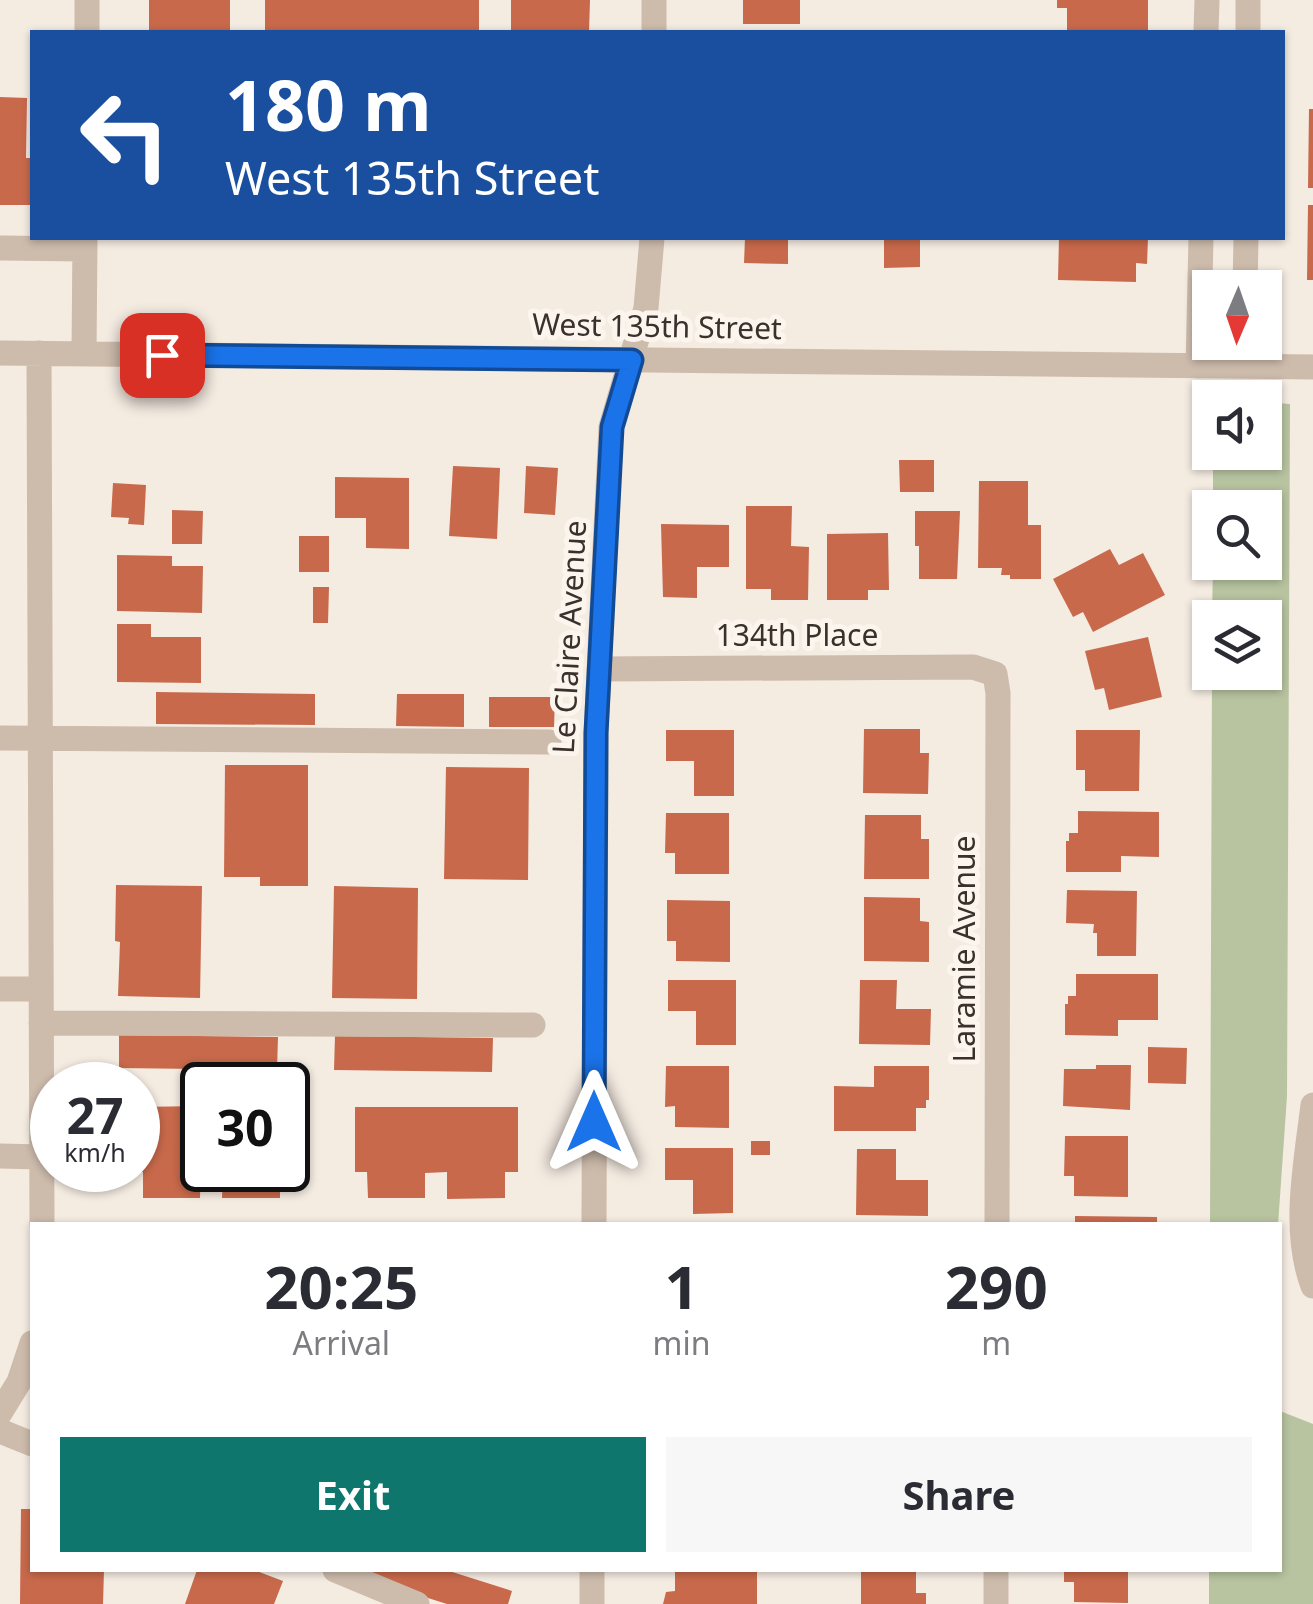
<!DOCTYPE html>
<style>
:root{--surface:#fff;--page:#f7f7f7;--text:#2b2b33;--muted:#7c7c81;--accent:#0f766e}
body{margin:0;font-family:"Noto Sans",sans-serif;background:var(--page);color:var(--text);height:100vh;display:flex;flex-direction:column;font-size:38px;white-space:nowrap}
*{box-sizing:border-box;margin:0}
p{font-size:32px;color:var(--muted)}
.icon{flex:none;width:55px;height:55px;fill:none;stroke:currentColor;stroke-width:2;stroke-linecap:round;stroke-linejoin:round}
.map{position:relative;flex:1;overflow:hidden}
.panel{position:absolute;left:30px;top:1222px;width:1252px;height:350px;display:flex;flex-direction:column;background:var(--surface);border-radius:0px;box-shadow:0 2px 8px #0004}
.panel>*{flex:none}
.guide{position:absolute;left:30px;top:30px;width:1255px;height:210px;border-radius:0px;box-shadow:0 2px 8px #0004;background:#1a4fa0;color:#fff;overflow:hidden}
.needle{width:65px;rotate:182deg}
.tools{position:absolute;left:1192px;top:270px;display:grid;gap:20px}
.tools a{display:grid;place-items:center;width:90px;height:90px;border-radius:0px;background:var(--surface);box-shadow:0 2px 8px #0004;font-size:50px}
.speed{position:absolute;left:30px;top:1062px;display:flex;gap:20px;font-size:50px;font-weight:700;text-align:center}
.speed>*{display:grid;place-content:center;width:130px;height:130px;border-radius:50%;background:var(--surface);box-shadow:0 2px 8px #0004;line-height:1}
.speed small{font-size:25px;font-weight:400}
.speed .limit{border:5px solid #111;border-radius:15px;background:#fff;color:#111}
.pin{position:absolute;display:grid;place-items:center;width:85px;height:85px;color:#fff;margin:-42px;border-radius:20px;box-shadow:0 5px 15px #0006}
.me{position:absolute;width:110px;margin:-55px;rotate:0deg;stroke-linejoin:round;filter:drop-shadow(0 0 8px #0008)}
.turn{display:flex;align-items:center;gap:35px;height:210px;padding:0 30px;font-size:45px}
.turn .icon{width:130px;height:130px;stroke-width:2.5}
.turn b{display:block;font-size:70px;line-height:85px}
.eta{display:flex;justify-content:space-evenly;align-items:center;height:170px;text-align:center}
.eta b{font-size:60px;font-weight:700;line-height:70px}
.action{display:flex;gap:20px;margin-top:auto;padding:20px 30px}
.action a{flex:1;height:115px;border-radius:0px;background:var(--accent);color:#fff;font-size:40px;font-weight:700;line-height:115px;text-align:center}
.action a+a{background:var(--page);color:var(--text)}
.map>svg:first-child{display:block}
</style>
<div class="map">
<svg width="1313" height="1604" viewBox="0 0 1313 1604">
<rect width="100%" height="100%" fill="#f4ebe1"/>
<path fill="#b8c4a0" d="M1265,402L1290,404L1287,1096L1278,1225H1210L1212,673L1265,672V618L1212,617L1213,563L1265,562V508L1213,507V453L1265,452Z
M1280,1411L1313,1424V1604H1209V1570H1280Z"/>
<path fill="#c8694b" d="M149,0H230V32H149Z
M265,0H479V32H265Z
M511,0H590L589,32H511Z
M743,0H800V24H743Z
M1057,0H1148V32H1067V8H1057Z
M0,97L27,98L26,158H32V205H0Z
M1309,109H1313V188H1308Z
M1308,205H1313V280H1307Z
M745,238H788V264L744,263Z
M884,238H920V267L884,268Z
M1059,238H1148L1147,264L1136,263V282L1058,280Z
M899,460H934V492H900Z
M453,466L500,468L497,539L449,536Z
M526,466L558,468L555,515L524,513Z
M335,477L409,478V549L366,548V518H335Z
M979,481H1028V525H1041V579H1010V575H1001L1002,568H978Z
M113,483L146,485L144,525L128,524L129,518L111,517Z
M746,506H792L791,546L809,547L808,600H771V589H746Z
M172,510L203,511L202,544H172Z
M915,511H960L957,579H919V546H915Z
M661,524L729,525V567H697V598L663,597Z
M888,533L889,590H868V600H827V534Z
M299,536H329V572H299Z
M1110,549L1119,565L1143,553L1165,595L1093,632L1083,612L1073,617L1053,579Z
M117,555L172,556V566H203L202,613L117,611Z
M313,587H329L328,623H313Z
M117,624H151V637H201V683L117,682Z
M1148,637L1162,697L1109,710L1104,688L1095,690L1085,651Z
M156,692L315,694V725L156,724Z
M397,694H464V727L396,726Z
M489,697H555L554,727H489Z
M864,729H920V753H929L928,794L863,793Z
M666,730H734V796H694V761H666Z
M1076,730H1140L1139,791H1085V770H1076Z
M225,765H308V886H260V877H224Z
M446,767L529,768L528,880L444,879Z
M1078,811L1159,812V857L1121,856V872H1066V841H1069V833H1078Z
M666,813H729V874H675V853H665Z
M865,815H921V839H929V879H864Z
M116,885L202,886L200,998L118,996L120,942L115,941Z
M334,886L418,888L417,999L332,998Z
M1067,890L1137,891L1136,956H1097V933H1093L1094,924L1066,923Z
M864,897L920,898V921L929,922V962L864,961Z
M667,900L730,901V962L676,961V941H667Z
M1076,974H1158V1020H1118V1036L1065,1035V1004H1068V996H1076Z
M668,980H736V1045H696V1011H668Z
M860,980H897L896,1009H931L930,1045L859,1044Z
M119,1035L278,1037L277,1070L119,1068Z
M335,1036L493,1038L492,1072L334,1070Z
M1148,1047L1187,1048L1186,1084L1148,1083Z
M1096,1065H1131L1130,1110L1063,1106L1064,1069H1096Z
M666,1066H729V1128L675,1127V1106L665,1107Z
M874,1066H929V1100H926V1108H916V1131H834V1086L874,1087Z
M202,1106L200,1198H143V1172H138V1107Z
M288,1106H293V1172H288Z
M355,1107H518V1172H505V1198L447,1199V1172L425,1173V1198H368L367,1172H355Z
M1065,1136H1128V1197L1074,1196V1176H1064Z
M751,1141H770V1155H751Z
M665,1148H733V1213L693,1214V1180H665Z
M857,1149H896V1180H928V1216L856,1215Z
M223,1170H280V1198H222Z
M1075,1216L1157,1217V1225H1075Z
M21,1509H32V1570H104L103,1604H20Z
M197,1570H254L283,1581L274,1604H185Z
M353,1570H446L512,1591L508,1604H447L352,1574Z
M675,1570H757V1604H663L666,1592L675,1591Z
M1064,1570H1128V1603L1074,1602V1582H1064Z
M861,1572H916V1593H926V1604H861Z"/>
<g fill="none" stroke-linecap="round" stroke-linejoin="round">
<path stroke="#cdbbac" stroke-width="25" d="M87,32V0
M654,32V0
M1206,32L1207,0
M1248,32V0
M0,248L85,249
M1245,288L1246,238
M0,353L1313,367
M39,353L42,1225
M84,354L85,238
M1198,366L1201,238
M599,669L973,667L995,674L998,693L997,1225
M0,738L549,742
M0,989H41
M41,1023L533,1025
M1313,1105C1306,1163 1292,1231 1313,1286
M0,1156L41,1157
M594,1225L596,733L611,427L646,308L652,238
M0,1413L19,1382L32,1343
M0,1431L32,1444
M335,1570L417,1604
M592,1604V1570
M996,1604V1570"/>
</g>
<g fill="none" stroke-linecap="round" stroke-linejoin="round">
<defs>
<path id="route" d="M162,355L632,360L612,427L596,733L594,1122"/>
</defs>
<use href="#route" stroke="#114b97" stroke-width="25"/>
<use href="#route" stroke="#1a73e8" stroke-width="18"/>
</g>
<g text-anchor="middle" stroke-width="10" stroke-linejoin="round" paint-order="stroke">
<g font-size="30" fill="#3b302b" stroke="#fbf5ee">
<text transform="translate(657 327) rotate(1)" y="10">West 135th Street</text>
<text x="797" y="646">134th Place</text>
<text transform="translate(570 637) rotate(-87)" y="10">Le Claire Avenue</text>
<text transform="translate(965 949) rotate(-90)" y="10">Laramie Avenue</text>
</g>
</g>
</svg>
<div class="tools">
<a><svg class="needle" viewBox="-14 -14 28 28"><path d="M0-13l5 13h-10z" fill="#e53935"/><path d="M0 13l5-13h-10z" fill="#7c7c81"/></svg></a>
<a><svg class="icon" aria-label="sound" viewBox="0 0 24 24"><path d="M4 9h4l5-4v14l-5-4H4zM17 9q2 3 0 6"/></svg></a>
<a><svg class="icon" aria-label="search" viewBox="0 0 24 24"><circle cx="10" cy="10" r="6"/><path d="M15 15l6 6"/></svg></a>
<a><svg class="icon" aria-label="layers" viewBox="0 0 24 24"><path d="M12 4l9 5-9 5-9-5zM3 14l9 5 9-5"/></svg></a>
</div>
<div class="speed"><div>27<small>km/h</small></div><div class="limit">30</div></div>
<div class="pin" style="left:162px;top:355px;background:#d93025"><svg class="icon" aria-label="arrive" viewBox="0 0 24 24"><path d="M6 21V4h12l-3 4 3 4H6"/></svg></div>
<svg class="me" style="left:594px;top:1122px" viewBox="-20 -20 40 40"><path d="M0-17L14 15 0 8-14 15z" fill="#1a73e8" stroke="#fff" stroke-width="4"/></svg>
<div class="guide">
<div class="turn"><svg class="icon" aria-label="left" viewBox="0 0 24 24"><path d="M17 20v-9H6M10 6l-5 5 5 5"/></svg><div><b>180 m</b>West 135th Street</div></div>
</div>
<section class="panel">
<div class="eta">
<div><b>20:25</b><p>Arrival</p></div>
<div><b>1</b><p>min</p></div>
<div><b>290</b><p>m</p></div>
</div>
<div class="action"><a>Exit</a><a>Share</a></div>
</section>
</div>
